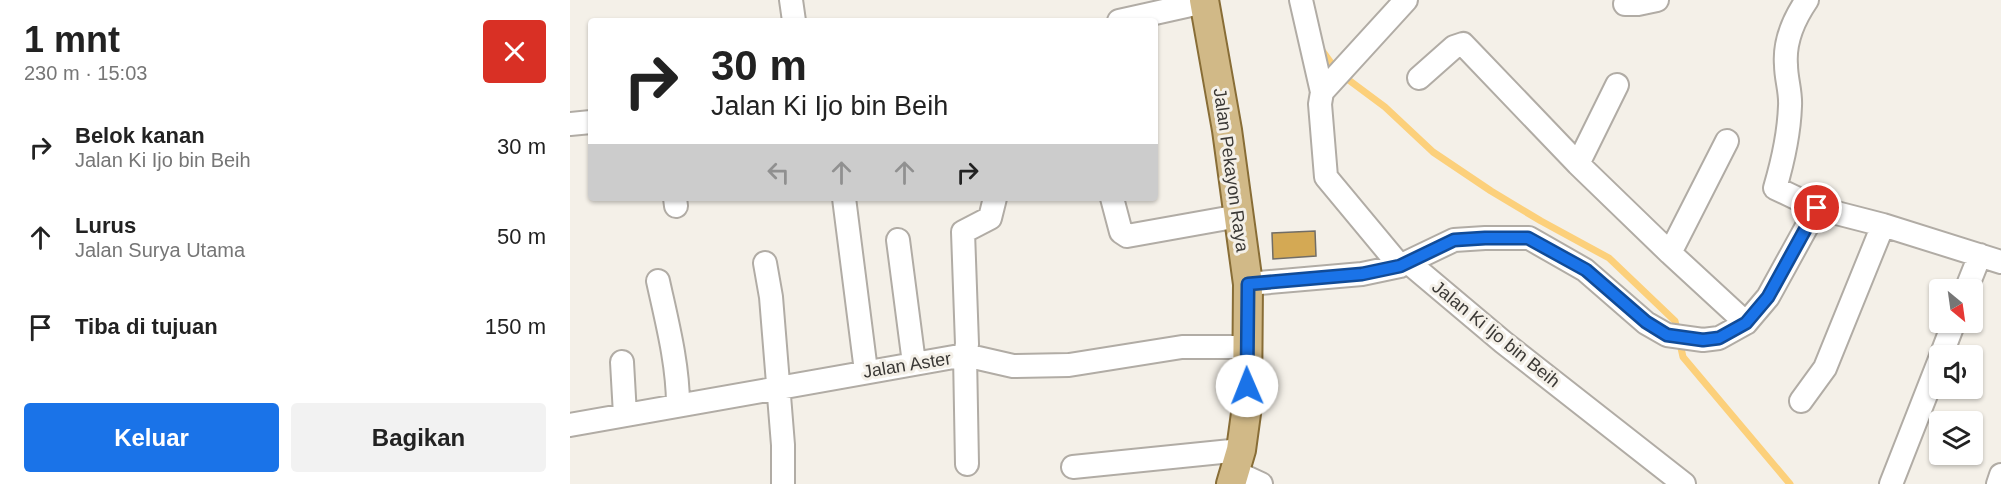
<!DOCTYPE html>
<html lang="id">
<meta charset="utf-8">
<style>
:root{--surface:#fff;--page:#f2f2f2;--text:#222;--muted:#767676;--accent:#1a73e8}
body{margin:0;font-family:Helvetica,sans-serif;background:var(--page);color:var(--text);height:100vh;display:flex;flex-direction:column;font-size:22px;white-space:nowrap}
*{box-sizing:border-box;margin:0}
p{font-size:20px;color:var(--muted)}
.icon{flex:none;width:33px;height:33px;fill:none;stroke:currentColor;stroke-width:2;stroke-linecap:round;stroke-linejoin:round}
.map{position:relative;flex:1;overflow:hidden}
.drawer{display:flex;flex-direction:column;background:var(--surface);width:570px}
.drawer>*{flex:none}
.hud{position:absolute;left:18px;top:18px;width:570px;height:183px;border-radius:6px;box-shadow:0 2px 4px #0004;background:#fff;color:var(--text);overflow:hidden}
.needle{width:39px;rotate:151deg}
.fabs{position:absolute;left:1359px;top:279px;display:grid;gap:12px}
.fabs a{display:grid;place-items:center;width:54px;height:54px;border-radius:6px;background:var(--surface);box-shadow:0 2px 4px #0004;font-size:30px}
.pin{position:absolute;display:grid;place-items:center;width:51px;height:51px;color:#fff;margin:-26px;border:3px solid #fff;border-radius:50%;box-shadow:0 2px 6px #0007}
.me{position:absolute;width:66px;margin:-33px;rotate:359deg;stroke-linejoin:round;filter:drop-shadow(0 0 4px #0008)}
.turn{display:flex;align-items:center;gap:21px;height:126px;padding:0 24px;font-size:27px}
.turn .icon{width:78px;height:78px;stroke-width:2.5}
.turn b{display:block;font-size:42px;line-height:51px}
.lanes{display:flex;align-items:center;height:57px;padding:0 24px;background:#0003;justify-content:center;gap:30px;direction:ltr}
.lanes .off{opacity:.35}
.round{display:grid;place-items:center;flex:none;width:63px;height:63px;border-radius:6px;background:var(--page)}
.summary{display:flex;align-items:center;justify-content:space-between;height:102px;padding:0 24px}
h1{font-size:36px;font-weight:700;line-height:45px}
.button{display:flex;gap:12px;margin-top:auto;padding:12px 24px}
.button a{flex:1;height:69px;border-radius:6px;background:var(--accent);color:#fff;font-size:24px;font-weight:700;line-height:69px;text-align:center}
.button a+a{background:var(--page);color:var(--text)}
ul{padding:0;list-style:none}
li{display:flex;align-items:center;gap:18px;height:90px;padding:0 24px}
li div{flex:1}
li b{display:block;font-size:22px}
li em{font-style:normal}
main{display:flex;flex:1;min-height:0}
.map>svg:first-child{display:block}
</style>
<main>
<section class="drawer">
<div class="summary"><div><h1>1 mnt</h1><p>230 m · 15:03</p></div><a class="round" style="background:#d93025;color:#fff"><svg class="icon" aria-label="close" viewBox="0 0 24 24"><path d="M6 6l12 12M18 6L6 18"/></svg></a></div>
<ul>
<li><svg class="icon" aria-label="right" viewBox="0 0 24 24"><path d="M7 20v-9h11M14 6l5 5-5 5"/></svg><div><b>Belok kanan</b><p>Jalan Ki Ijo bin Beih</p></div><em>30 m</em></li>
<li><svg class="icon" aria-label="ahead" viewBox="0 0 24 24"><path d="M12 20V5M6 11l6-6 6 6"/></svg><div><b>Lurus</b><p>Jalan Surya Utama</p></div><em>50 m</em></li>
<li><svg class="icon" aria-label="arrive" viewBox="0 0 24 24"><path d="M6 21V4h12l-3 4 3 4H6"/></svg><div><b>Tiba di tujuan</b></div><em>150 m</em></li>
</ul>
<div class="button"><a>Keluar</a><a>Bagikan</a></div>
</section>
<div class="map">
<svg width="1431" height="484" viewBox="0 0 1431 484">
<rect width="100%" height="100%" fill="#f4f0e8"/>
<g fill="none" stroke-linecap="round" stroke-linejoin="round">
<path stroke="#fcd07b" stroke-width="7" d="M751,49L764,67
M776,78L815,107L863,152L921,191L971,221L1039,258L1105,321L1113,357L1220,484"/>
</g>
<path fill="#d4a954" stroke="#716d66" stroke-width="1.5" d="M745,231L746,256L703,259L702,233Z"/>
<g fill="none" stroke-linecap="round" stroke-linejoin="round">
<defs>
<path id="minor" d="M221,0L224,21
M731,0L752,92
M1237,0C1224,19 1214,41 1216,65C1216,79 1221,92 1220,106C1219,135 1213,161 1205,188L1247,208
M1055,4H1068L1087,0
M549,21L634,2
M849,78L884,47L893,44L1008,164
M1047,85L1008,164L1100,253L1157,141
M0,124L21,122
M105,198L106,206
M274,198L296,371
M542,198L551,232L557,236L669,216
M328,240L344,363
M1100,253L1176,323
M838,262L884,240L915,238H959L1015,270L1076,323L1097,335L1133,340L1149,338L1176,323L1198,297L1247,208L1313,225L1431,262
M195,263L201,297L213,445V484
M830,266L756,177L750,104L752,92L836,0
M88,281C97,322 108,364 108,405
M678,284L792,274L830,266L838,262L933,342L1114,484
M1396,290L1410,255
M1371,356L1384,322
M52,362L55,415
M1231,401L1255,368L1313,225
M0,425L395,355L443,366L499,365L612,347H676
M397,464L395,355L397,344L393,232L420,218L425,198
M503,467L671,450
M665,472L691,484
M1321,484L1370,359
M1428,484L1431,475"/>
<path id="major" d="M634,0L657,130L678,284L677,406L671,450L661,484"/>
</defs>
<use href="#minor" stroke="#b1aca5" stroke-width="26"/>
<use href="#major" stroke="#886d36" stroke-width="32"/>
<use href="#minor" stroke="#fff" stroke-width="22"/>
<use href="#major" stroke="#d1b987" stroke-width="28"/>
</g>
<g fill="none" stroke-linecap="round" stroke-linejoin="round">
<defs>
<path id="route" d="M677,386L678,284L792,274L830,266L884,240L915,238H958L1016,270L1076,322L1097,335L1133,340L1149,338L1176,323L1198,297L1247,208"/>
</defs>
<use href="#route" stroke="#114b97" stroke-width="15"/>
<use href="#route" stroke="#1a73e8" stroke-width="10"/>
</g>
<g text-anchor="middle" stroke-width="6" stroke-linejoin="round" paint-order="stroke">
<g font-size="18" fill="#3a3835" stroke="#f4f0e8">
<text transform="translate(661 170) rotate(82)" y="6">Jalan Pekayon Raya</text>
<text transform="translate(926 334) rotate(39)" y="6">Jalan Ki Ijo bin Beih</text>
<text transform="translate(337 365) rotate(-9)" y="6">Jalan Aster</text>
</g>
</g>
</svg>
<div class="fabs">
<a><svg class="needle" viewBox="-14 -14 28 28"><path d="M0-13l5 13h-10z" fill="#e53935"/><path d="M0 13l5-13h-10z" fill="#767676"/></svg></a>
<a><svg class="icon" aria-label="sound" viewBox="0 0 24 24"><path d="M4 9h4l5-4v14l-5-4H4zM17 9q2 3 0 6"/></svg></a>
<a><svg class="icon" aria-label="layers" viewBox="0 0 24 24"><path d="M12 4l9 5-9 5-9-5zM3 14l9 5 9-5"/></svg></a>
</div>
<div class="pin" style="left:1247px;top:208px;background:#d93025"><svg class="icon" aria-label="arrive" viewBox="0 0 24 24"><path d="M6 21V4h12l-3 4 3 4H6"/></svg></div>
<svg class="me" style="left:677px;top:386px" viewBox="-20 -20 40 40"><circle r="19" fill="#fff"/><path d="M0-13L10 11 0 6-10 11z" fill="#1a73e8"/></svg>
<div class="hud">
<div class="turn"><svg class="icon" aria-label="right" viewBox="0 0 24 24"><path d="M7 20v-9h11M14 6l5 5-5 5"/></svg><div><b>30 m</b>Jalan Ki Ijo bin Beih</div></div>
<div class="lanes"><svg class="icon off" aria-label="left" viewBox="0 0 24 24"><path d="M17 20v-9H6M10 6l-5 5 5 5"/></svg><svg class="icon off" aria-label="ahead" viewBox="0 0 24 24"><path d="M12 20V5M6 11l6-6 6 6"/></svg><svg class="icon off" aria-label="ahead" viewBox="0 0 24 24"><path d="M12 20V5M6 11l6-6 6 6"/></svg><svg class="icon" aria-label="right" viewBox="0 0 24 24"><path d="M7 20v-9h11M14 6l5 5-5 5"/></svg></div>
</div>
</div>
</main>
